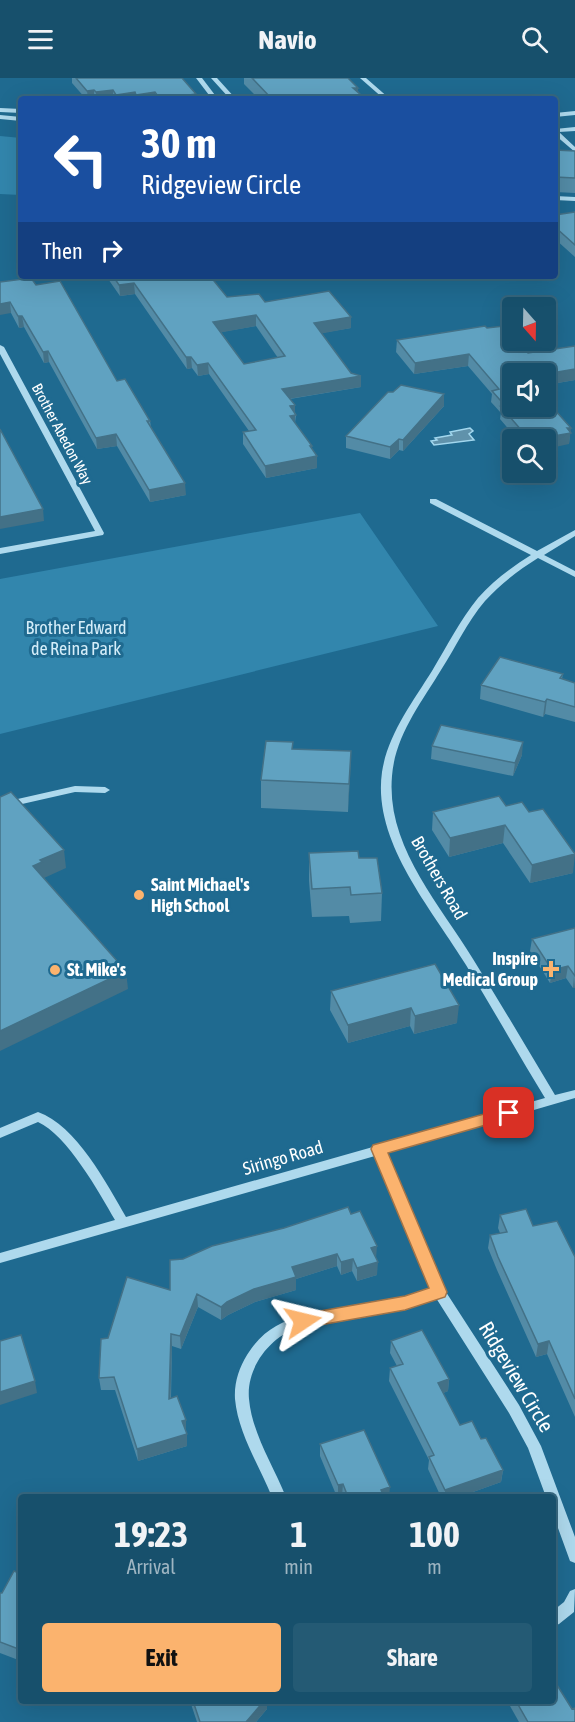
<!DOCTYPE html>
<style>
:root{--surface:#17506c;--page:#245a74;--text:#f1f3f6;--muted:#9eb5c2;--line:#36677f;--accent:#fbb36e}
body{margin:0;font-family:"Asap Condensed",sans-serif;background:var(--page);color:var(--text);height:100vh;display:flex;flex-direction:column;font-size:22px;white-space:nowrap}
*{box-sizing:border-box;margin:0}
p{font-size:20px;color:var(--muted)}
.icon{flex:none;width:33px;height:33px;fill:none;stroke:currentColor;stroke-width:2;stroke-linecap:round;stroke-linejoin:round}
.map{position:relative;flex:1;overflow:hidden}
.details{position:absolute;left:18px;top:1416px;width:538px;height:210px;display:flex;flex-direction:column;background:var(--surface);border-radius:6px;box-shadow:0 6px 24px #0002,0 0 0 2px var(--line)}
.details>*{flex:none}
.guide{position:absolute;left:18px;top:18px;width:540px;height:183px;border-radius:6px;box-shadow:0 6px 24px #0002,0 0 0 2px var(--line);background:#1a4fa0;color:#fff;overflow:hidden}
.needle{width:39px;rotate:160deg}
.controls{position:absolute;left:502px;top:219px;display:grid;gap:12px}
.controls a{display:grid;place-items:center;width:54px;height:54px;border-radius:6px;background:var(--surface);box-shadow:0 6px 24px #0002,0 0 0 2px var(--line);font-size:30px}
.pin{position:absolute;display:grid;place-items:center;width:51px;height:51px;color:#fff;margin:-26px;border-radius:12px;box-shadow:0 3px 9px #0006}
.me{position:absolute;width:66px;margin:-33px;rotate:80deg;stroke-linejoin:round;filter:drop-shadow(0 0 4px #0008)}
.turn{display:flex;align-items:center;gap:21px;height:126px;padding:0 24px;font-size:27px}
.turn .icon{width:78px;height:78px;stroke-width:2.5}
.turn b{display:block;font-size:42px;line-height:51px}
.then{display:flex;align-items:center;height:57px;padding:0 24px;background:#0003;gap:12px;font-size:22px}
.eta{display:flex;justify-content:space-evenly;align-items:center;height:102px;text-align:center}
.eta b{font-size:36px;font-weight:700;line-height:42px}
.cta{display:flex;gap:12px;margin-top:auto;padding:12px 24px}
.cta a{flex:1;height:69px;border-radius:6px;background:var(--accent);color:#111;font-size:24px;font-weight:700;line-height:69px;text-align:center}
.cta a+a{background:var(--page);color:var(--text)}
header{display:flex;justify-content:space-between;align-items:center;height:78px;padding:0 24px;background:var(--surface);font-size:27px;font-weight:700}
.map>svg:first-child{display:block}
</style>
<header><svg class="icon" aria-label="menu" viewBox="0 0 24 24"><path d="M4 6h16M4 12h16M4 18h16"/></svg>Navio<svg class="icon" aria-label="search" viewBox="0 0 24 24"><circle cx="10" cy="10" r="6"/><path d="M15 15l6 6"/></svg></header>
<div class="map">
<svg width="575" height="1644" viewBox="0 0 575 1644">
<rect width="100%" height="100%" fill="#1f6a90"/>
<path fill="#3286ad" d="M0,58L21,60V117L0,116Z
M360,435L438,548L0,656V501Z"/>
<path fill="#6092ab" stroke="#a2d7ee" stroke-width="1.5" d="M470,350L473,353L469,356L474,362L434,367L431,363L437,362L435,360L452,357L450,354Z"/>
<g fill="none" stroke-linecap="round" stroke-linejoin="round">
<path fill="#aed9ed" fill-rule="evenodd" d="M196,0H202L218,21H212Z
M211,0H217L236,21H230Z
M360,0H366L390,21H384Z
M0,30L21,31V35L0,34Z
M575,33V37L555,39V35Z
M0,37L21,39V43L0,41Z
M575,49V53L559,54L575,69V74L555,57V51Z
M555,118L575,119V123L555,122Z
M0,267L4,269L104,455L103,457L0,476V470L95,453L0,276Z
M430,421H436L537,473L575,452V458L544,477L575,493V499L538,480C519,492 500,506 485,523C467,544 456,569 441,592C421,625 395,658 392,698C386,768 439,825 473,881C501,926 528,972 555,1017L575,1012V1020L386,1075L444,1211L519,1327L541,1368L575,1459V1485L570,1483L554,1439V1419H546L528,1370L509,1335L436,1220C411,1229 386,1235 361,1240C341,1243 320,1242 302,1248C271,1257 246,1289 249,1321C252,1355 273,1387 286,1419H272C259,1387 238,1355 235,1321C234,1305 239,1290 247,1277C274,1233 316,1237 360,1229C384,1225 408,1219 431,1211L375,1078L0,1185V1175L115,1142C99,1114 67,1057 38,1044L0,1060V1050L38,1034C76,1047 107,1106 126,1139L545,1020C518,976 493,931 466,887C432,831 372,764 382,694C388,656 412,625 432,593C447,568 460,542 478,520C493,503 512,489 531,477L430,425Z
M75,708L105,709L110,712L105,715L75,714L0,731V725Z
M575,1511L574,1534L559,1546L554,1548V1532L564,1524L570,1513Z"/>
</g>
<path fill="#538ba6" fill-rule="evenodd" d="M72,0H182L196,16V21H86L72,5Z
M244,0H348L361,17V21H259L244,6Z
M555,72L575,73V115L555,114Z
M575,134V179L555,161V137Z
M106,198H210L227,219L265,224L351,250L321,255L361,309L290,321L296,337L295,345L312,372L317,390L266,400L243,366V354L249,353L209,296L198,298L192,290L187,291L135,216L120,218ZM256,248L278,280L244,286L221,254Z
M0,204L36,207L150,343L151,349L186,417L150,424L117,368L97,371L49,284L44,285L24,249L19,250L11,235Z
M487,250L528,275L575,268V302L546,307L513,296L570,354L569,366L546,362H518L500,341L501,335L491,324L492,316L468,288L414,296L396,274L397,262Z
M444,316V328L403,373L399,372L390,381L346,370V358Z
M563,596L562,601L575,605V644L545,636L543,639L480,621L481,607Z
M432,668L522,677L513,698L431,681Z
M293,671L351,673L348,734L261,730V702Z
M506,728L573,795L530,805L503,765L449,779L432,752L433,734Z
M309,775L359,780L382,815L381,843L350,845L349,838L312,839L309,803Z
M575,850V910H573L566,900L550,905L530,873L532,861Z
M435,886L457,945L414,956L410,948L348,965L330,932L331,913Z
M500,1137L533,1148L575,1179V1339L547,1276L536,1279L497,1192L488,1170L490,1157L500,1155L498,1150Z
M284,1150L376,1181L377,1197L357,1203L352,1193L341,1197L337,1188L296,1201V1212L255,1224L228,1237L221,1242L198,1229L181,1271L172,1268L171,1320L186,1354L187,1368L138,1383L115,1312H101L99,1300L108,1260L170,1212L183,1181Z
M391,1263L449,1301L448,1313L443,1315L460,1347L481,1361L503,1392L501,1404L459,1419H441L428,1391L429,1382L389,1303L390,1290L397,1288L390,1275Z
M320,1366L389,1419H343L342,1418L337,1419L320,1378Z
M21,1496V1583L0,1575V1515H2Z
M116,1623H133L130,1628Z
M190,1623H267V1631L256,1644H197Z
M511,1623H554L572,1631L575,1644H519L510,1628Z"/>
<path fill="#437187" d="M353,10H358V18L361,17V21H330Z
M94,12V21H88L87,13Z
M113,12V21H96V14Z
M135,14V21H117L116,17Z
M155,14V21H137L136,17Z
M196,16V21H160Z
M134,205L135,216L120,218L119,207Z
M10,224L11,235L0,237V226Z
M256,237V248L213,256V244Z
M18,238H22L24,249L19,250Z
M351,239V250L314,257V245Z
M48,273L49,284L44,285L43,274Z
M469,276L468,288L414,296L415,285Z
M186,279H191L192,290L187,291Z
M208,285L209,296L198,298L197,287Z
M575,291V302L546,307V296Z
M361,298V309L282,322V311Z
M444,316V328L403,373V362Z
M295,327V349L290,350V328Z
M567,350H571L569,366L546,371V362H534Z
M116,356L117,368L97,371L96,360Z
M399,361V372L390,381V369Z
M310,368H312V379L317,378V390L266,400L265,388Z
M185,405L186,417L150,424L149,412Z
M43,431L44,443L0,451V439Z
M547,621L545,636L543,639L545,624Z
M523,664L522,677L513,698L515,685Z
M351,673L350,701L348,734L349,706Z
M505,747L503,765L449,779L450,760Z
M64,772L66,790L44,800V802L33,788L40,782Z
M575,776L573,795L530,805L532,787Z
M568,888L566,900L550,905L552,892Z
M126,893L128,911L0,973V953Z
M574,898L575,910H573Z
M459,927L457,945L414,956L415,938Z
M411,930L410,948L348,965V947Z
M377,1168L376,1181L371,1170Z
M337,1176V1188L296,1201V1212L255,1224L228,1237L221,1242V1229L227,1224L292,1189Z
M353,1181L352,1193L341,1197V1184Z
M378,1184L377,1197L357,1203V1190Z
M197,1216L198,1229L181,1271L180,1258Z
M171,1256L172,1268L170,1333L169,1321Z
M549,1263L547,1276L536,1279L538,1266Z
M449,1301L448,1313L437,1318L438,1305Z
M35,1303L37,1315L0,1327V1314Z
M186,1342V1354L183,1355L182,1343Z
M187,1356V1368L138,1383L137,1371Z
M503,1392L501,1404L459,1419H445V1412Z
M343,1406L342,1418L338,1419V1407Z
M390,1409L389,1419H380L381,1412Z
M264,1623H267V1631L256,1644H246Z"/>
<path fill="#60a2c1" stroke="#437187" stroke-width="1.5" fill-rule="evenodd" d="M76,0H182L196,16L160,21L155,14L136,17L135,14L116,17L113,12L96,14L94,12L87,13Z
M252,0H348L358,10H353L361,17L330,21H272Z
M555,72L575,73V100L555,99Z
M575,134V167L555,149V146H557L555,144V142L558,141L555,139V137Z
M113,198H210L227,219L259,216L265,224L329,213L351,239L314,245L351,295L361,298L282,311L295,327L290,328L296,337L290,338L312,368H310L317,378L265,388L243,354L256,352L208,285L197,287L191,279H186L134,205L119,207ZM256,237L285,278L244,286L213,244Z
M31,200L36,207L60,203L117,303L125,301L150,343H147L185,405L149,412L116,356L96,360L48,273L43,274L22,238H18L10,224L0,226V204Z
M485,248L487,250L504,248L513,259V262H517L528,275L575,268V291L546,296H513V328H546V322L571,350H567L571,355L530,362L501,329L508,331L492,313L499,311L469,276L415,285L397,262Z
M401,307L444,316L403,362L399,361L390,369L346,358L388,314H393Z
M0,351L43,431L0,439Z
M500,579L563,596L560,600L575,605V629L547,621L545,624L481,607Z
M441,647L523,664L515,685L432,668Z
M266,663L293,664L292,671L351,673L349,706L261,702Z
M11,714L64,772L40,782L42,784L33,788L126,893L0,953V719Z
M499,718L506,728L522,724L529,734L543,731L575,776L532,787L505,747L450,760L433,734Z
M358,773L359,780H377L382,815L351,817L350,809L312,811L309,775Z
M575,850V898L568,888L552,892L532,861Z
M435,886L459,927L415,938L411,930L348,947L331,913Z
M348,1129L351,1136L360,1133L377,1168L371,1170L378,1184L357,1190L353,1181L341,1184L337,1176L292,1189L296,1199L254,1211L227,1224L221,1229L197,1216L180,1258L171,1256L169,1321L177,1318L186,1342L182,1343L187,1356L137,1371L114,1299L99,1300L101,1261L108,1260L127,1199L170,1212V1182L183,1181L212,1168L284,1150Z
M526,1131L533,1148L557,1143L575,1179V1321L549,1263L538,1266L498,1179L490,1157L507,1154L500,1137Z
M422,1252L449,1301L438,1305L460,1347L472,1343L481,1361L486,1360L503,1392L445,1412L429,1379L434,1377L390,1290L403,1286L391,1263Z
M21,1257L35,1303L0,1314V1263Z
M364,1352L390,1409L381,1412L384,1419H348L343,1406L338,1407L320,1366Z
M14,1493L21,1496V1572L0,1564V1515H2Z
M557,1607L572,1631L575,1630V1644H528L516,1623H554V1609Z
M193,1623H264L246,1644H200Z"/>
<path fill="#fbb36e" stroke="#a37448" stroke-width="1.5" d="M509,1029L514,1030L516,1035L514,1039L388,1075L447,1214L445,1219L405,1232L303,1250L297,1248L295,1243L297,1238L303,1236L405,1218L429,1210L371,1071L373,1067Z"/>
<g fill="#fbb36e" stroke="#1f6a90" stroke-width="2">
<circle cx="139" cy="817" r="6"/>
<path d="M548 882h6v6h6v6h-6v6h-6v-6h-6v-6h6z"/>
<circle cx="55" cy="892" r="6"/>
</g>
<g text-anchor="middle" stroke-width="6" stroke-linejoin="round" paint-order="stroke">
<g font-size="15" fill="#fff" stroke="#1f6a90">
<text transform="translate(62 356) rotate(62)" y="5">Brother Abedon Way</text>
</g>
<g font-size="18" fill="#d4edf9" stroke="#1f6a90">
<text x="76" y="556">Brother Edward<tspan x="76" dy="21">de Reina Park</tspan></text>
</g>
<g font-size="18" fill="#fff" stroke="#1f6a90">
<text transform="translate(439 800) rotate(60)" y="6">Brothers Road</text>
<text transform="translate(283 1080) rotate(-16)" y="6">Siringo Road</text>
</g>
<g font-size="18" font-weight="bold" fill="#fff" stroke="#1f6a90" text-anchor="start">
<text x="151" y="813">Saint Michael's<tspan x="151" dy="21">High School</tspan></text>
<text x="538" y="887" text-anchor="end">Inspire<tspan x="538" dy="21">Medical Group</tspan></text>
<text x="67" y="898">St. Mike's</text>
</g>
<g font-size="21" fill="#fff" stroke="#1f6a90">
<text transform="translate(516 1299) rotate(59)" y="7">Ridgeview Circle</text>
</g>
</g>
</svg>
<div class="controls">
<a><svg class="needle" viewBox="-14 -14 28 28"><path d="M0-13l5 13h-10z" fill="#e53935"/><path d="M0 13l5-13h-10z" fill="#9eb5c2"/></svg></a>
<a><svg class="icon" aria-label="sound" viewBox="0 0 24 24"><path d="M4 9h4l5-4v14l-5-4H4zM17 9q2 3 0 6"/></svg></a>
<a><svg class="icon" aria-label="search" viewBox="0 0 24 24"><circle cx="10" cy="10" r="6"/><path d="M15 15l6 6"/></svg></a>
</div>
<div class="pin" style="left:509px;top:1035px;background:#d93025"><svg class="icon" aria-label="arrive" viewBox="0 0 24 24"><path d="M6 21V4h12l-3 4 3 4H6"/></svg></div>
<svg class="me" style="left:303px;top:1243px" viewBox="-20 -20 40 40"><path d="M0-17L14 15 0 8-14 15z" fill="#fbb36e" stroke="#fff" stroke-width="4"/></svg>
<div class="guide">
<div class="turn"><svg class="icon" aria-label="left" viewBox="0 0 24 24"><path d="M17 20v-9H6M10 6l-5 5 5 5"/></svg><div><b>30 m</b>Ridgeview Circle</div></div>
<div class="then">Then<svg class="icon" aria-label="right" viewBox="0 0 24 24"><path d="M7 20v-9h11M14 6l5 5-5 5"/></svg></div>
</div>
<section class="details">
<div class="eta">
<div><b>19:23</b><p>Arrival</p></div>
<div><b>1</b><p>min</p></div>
<div><b>100</b><p>m</p></div>
</div>
<div class="cta"><a>Exit</a><a>Share</a></div>
</section>
</div>
